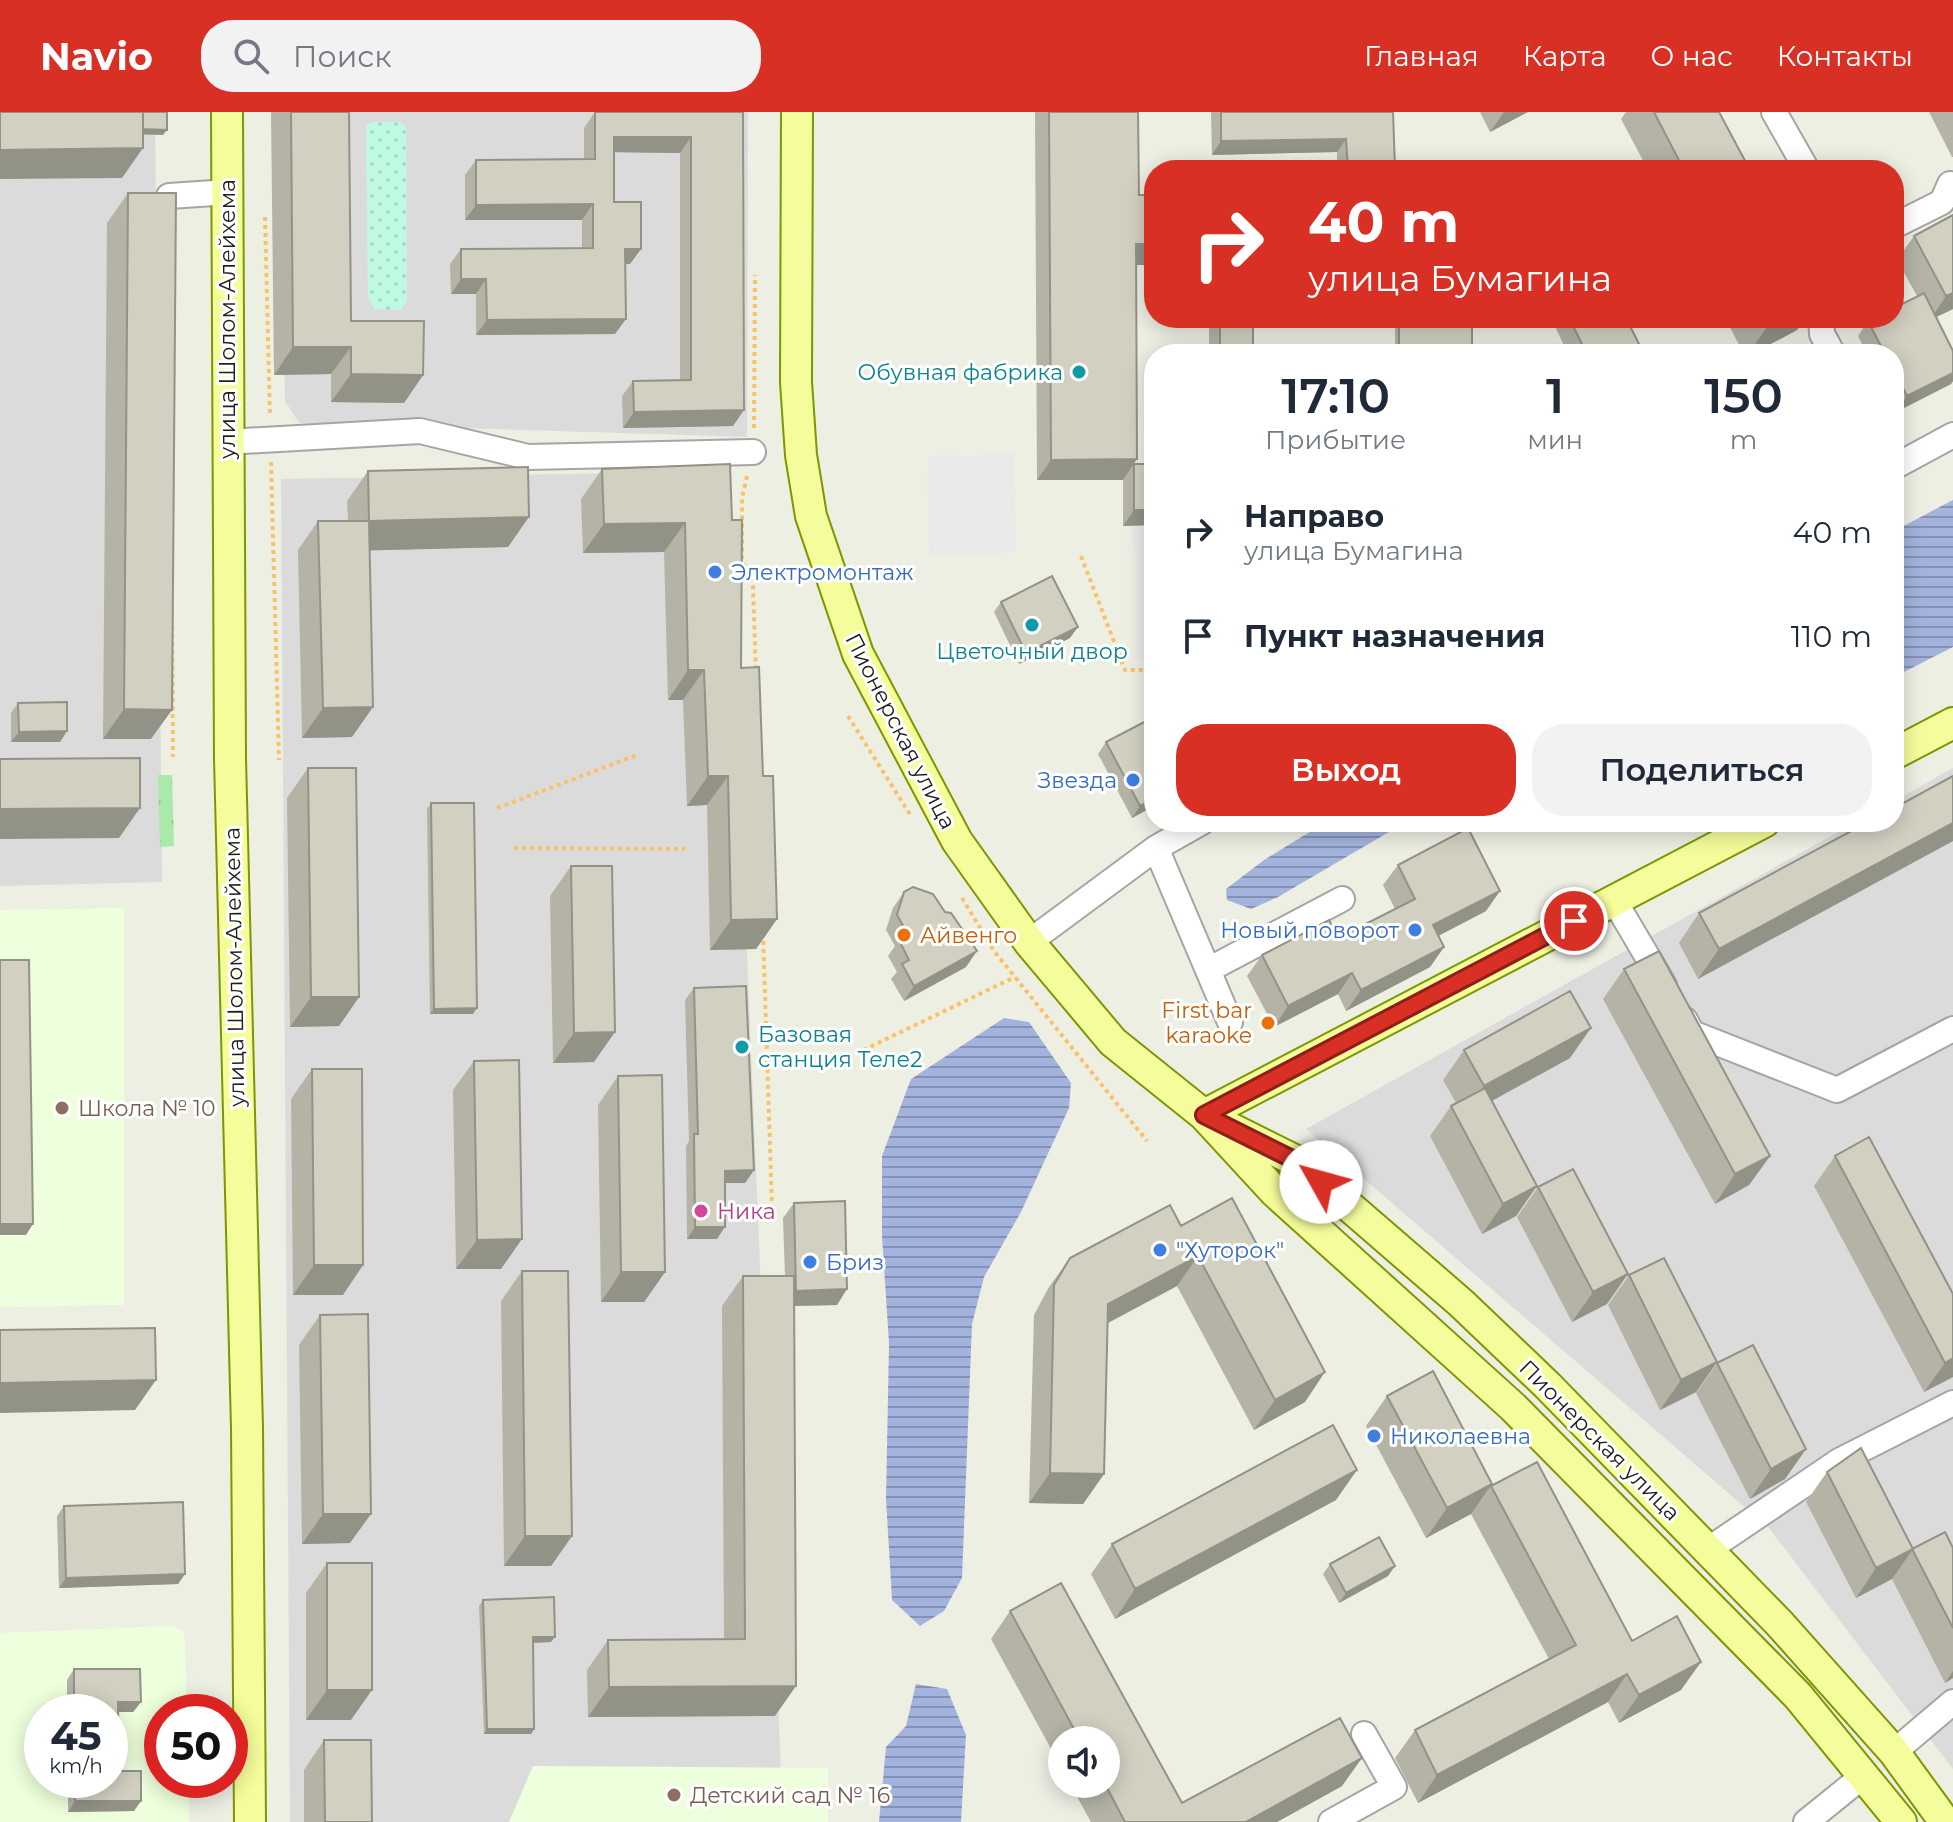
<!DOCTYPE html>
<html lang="ru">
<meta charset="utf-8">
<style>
:root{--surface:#fff;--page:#f2f2f3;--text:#1f2937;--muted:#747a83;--accent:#d93025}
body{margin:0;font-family:Montserrat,sans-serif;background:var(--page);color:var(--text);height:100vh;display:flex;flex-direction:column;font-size:30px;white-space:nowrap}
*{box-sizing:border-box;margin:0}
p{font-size:26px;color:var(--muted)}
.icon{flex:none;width:44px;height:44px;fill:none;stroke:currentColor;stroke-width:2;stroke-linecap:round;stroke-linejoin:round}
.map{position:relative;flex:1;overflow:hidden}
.details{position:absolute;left:1144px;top:232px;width:760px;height:488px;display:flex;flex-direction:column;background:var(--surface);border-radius:32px;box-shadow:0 4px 20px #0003}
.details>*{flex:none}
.top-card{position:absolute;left:1144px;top:48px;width:760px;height:168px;border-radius:32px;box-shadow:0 4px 20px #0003;background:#d93025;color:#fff;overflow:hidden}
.fabs{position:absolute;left:1048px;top:1614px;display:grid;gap:16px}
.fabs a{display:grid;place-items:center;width:72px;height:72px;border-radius:50%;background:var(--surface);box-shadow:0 4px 20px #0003;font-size:40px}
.speed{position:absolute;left:24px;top:1582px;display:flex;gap:16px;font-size:40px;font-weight:700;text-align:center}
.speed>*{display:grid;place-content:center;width:104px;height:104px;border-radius:50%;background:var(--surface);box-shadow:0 4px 20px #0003;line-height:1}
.speed small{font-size:20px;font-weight:400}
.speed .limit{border:12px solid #d22;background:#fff;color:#111}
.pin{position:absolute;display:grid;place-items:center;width:68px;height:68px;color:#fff;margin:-34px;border:4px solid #fff;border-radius:50%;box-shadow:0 2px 8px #0007}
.me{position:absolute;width:88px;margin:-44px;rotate:308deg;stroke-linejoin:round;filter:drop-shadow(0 0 6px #0008)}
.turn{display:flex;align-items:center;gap:28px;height:168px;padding:0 32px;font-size:36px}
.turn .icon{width:104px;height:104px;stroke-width:2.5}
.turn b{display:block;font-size:56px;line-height:68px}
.eta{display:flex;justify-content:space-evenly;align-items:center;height:136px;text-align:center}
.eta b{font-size:48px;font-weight:600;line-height:56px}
.button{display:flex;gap:16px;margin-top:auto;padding:16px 32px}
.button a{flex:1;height:92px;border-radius:32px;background:var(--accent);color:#fff;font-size:32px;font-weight:600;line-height:92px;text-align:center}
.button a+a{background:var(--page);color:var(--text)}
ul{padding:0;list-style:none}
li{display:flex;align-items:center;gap:24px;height:104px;padding:0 32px}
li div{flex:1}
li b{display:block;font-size:30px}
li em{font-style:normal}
header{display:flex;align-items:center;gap:48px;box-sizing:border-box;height:112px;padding:0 40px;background:var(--accent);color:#fff}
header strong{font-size:38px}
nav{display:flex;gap:44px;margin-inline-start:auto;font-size:28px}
.search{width:560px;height:72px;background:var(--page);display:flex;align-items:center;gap:20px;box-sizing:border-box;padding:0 28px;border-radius:32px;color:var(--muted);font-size:30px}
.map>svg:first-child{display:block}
</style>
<header>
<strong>Navio</strong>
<div class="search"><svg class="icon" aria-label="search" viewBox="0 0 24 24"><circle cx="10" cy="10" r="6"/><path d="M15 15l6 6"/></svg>Поиск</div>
<nav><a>Главная</a><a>Карта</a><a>О нас</a><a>Контакты</a></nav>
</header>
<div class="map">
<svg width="1953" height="1710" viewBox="0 0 1953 1710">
<defs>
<pattern id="grass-tufts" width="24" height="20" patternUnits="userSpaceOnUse" patternTransform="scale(2)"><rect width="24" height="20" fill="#a9e9aa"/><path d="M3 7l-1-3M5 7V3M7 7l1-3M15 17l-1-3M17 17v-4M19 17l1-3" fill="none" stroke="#91c792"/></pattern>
<pattern id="park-dots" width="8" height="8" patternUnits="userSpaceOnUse" patternTransform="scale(2)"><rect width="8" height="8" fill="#c0f9e2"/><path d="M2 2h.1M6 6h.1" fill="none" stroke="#a5d5c1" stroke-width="1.8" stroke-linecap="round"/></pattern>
<pattern id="water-rules" width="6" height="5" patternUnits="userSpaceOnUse" patternTransform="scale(2)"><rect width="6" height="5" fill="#a4b3dd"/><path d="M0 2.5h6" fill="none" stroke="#8591b3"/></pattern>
</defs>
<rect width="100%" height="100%" fill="#edefe3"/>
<path fill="#dcdbdb" d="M0,0H155L162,770L0,774Z
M280,0H748L747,325L299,311L285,289Z
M727,359L783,1710H290L281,367Z
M1953,656V1657L1769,1416L1306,1017L1856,710H1894V689Z"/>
<path fill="#edffdc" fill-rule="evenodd" d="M124,796V1193L0,1195V798Z
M172,1514L183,1519L185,1531L187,1600H162V1668H188L189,1710H0V1521ZM42,1600H110V1668H42Z
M533,1654L828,1656V1710H509Z"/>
<path fill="url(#grass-tufts)" d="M158,663H172L174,734L160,735Z"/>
<path fill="url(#park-dots)" d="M374,10H399L406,14L407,189L401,198L374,197L368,185L366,13Z"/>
<path fill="#eaeaea" d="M1014,342L1016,441L929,443L927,344Z
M1154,366V547H1137L1136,447L1123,368Z"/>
<path fill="url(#water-rules)" d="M1953,388V535L1894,565V419Z
M1326,710H1406L1278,785L1251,797L1227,788L1226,777L1264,748Z
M1562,710H1679L1669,717L1568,718Z
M1004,906L1029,910L1071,971L1069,996L1021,1100L984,1165L972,1212L962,1466L944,1499L920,1514L892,1488L886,1387L889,1231L882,1124V1044L911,967Z
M916,1572L947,1577L966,1623L961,1710H879L886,1635L906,1614Z"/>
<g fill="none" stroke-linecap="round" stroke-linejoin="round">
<defs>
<path id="minor" d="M1774,0L1807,58
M169,84L229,80
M1894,114L1942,90L1950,72
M1821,206L1822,222L1833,242
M226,330L420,319L528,345L753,340
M1894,355L1953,323
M1156,736L1230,910
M1614,788L1664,873
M1029,830L1156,736L1202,710
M1208,858L1342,787
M1685,908L1692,921L1837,978L1953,917
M1709,1437L1839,1349L1953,1291
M1894,1640L1953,1590
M1331,1710L1394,1675L1364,1622
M1806,1710L1863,1664"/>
<path id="major" d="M227,0L230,647L247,1316L250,1710
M797,0L796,270L801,343L811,404L858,542L957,729L1029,830L1113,930L1204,1003L1275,1080L1513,1295L1798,1584L1901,1710
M1894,642L1953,611
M1204,1003L1764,710
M1220,1011L1298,1050L1461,1191L1548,1274L1780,1512L1894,1640L1945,1710"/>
</defs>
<use href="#minor" stroke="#a5a5a5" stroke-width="28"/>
<use href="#major" stroke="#7d9700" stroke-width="34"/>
<path stroke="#fac169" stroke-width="4" stroke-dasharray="4 4" stroke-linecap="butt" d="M265,105L270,305
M754,316L755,163
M271,350L279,648
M747,364L742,386V447L753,475L756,561
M1081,444L1125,558H1154
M172,498L173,645
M848,604L911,704
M497,696L637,643
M514,736L685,737
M962,786L994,839L1147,1029
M763,821L772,1095
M849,945L1015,865"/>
<use href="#minor" stroke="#fff" stroke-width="24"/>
<use href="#major" stroke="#f5fc9b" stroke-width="30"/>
</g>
<path fill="#b4b3a6" d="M271,0H349L351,209L423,263L404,291L331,290V262L274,263Z
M595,0H743L733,314L623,316L622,284L633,269L680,268V41L614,40V90L641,137L630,152H625L615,222L476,223V182H451L450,152L461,137L582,136V108H465V63L476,48L584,47V16Z
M1035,0H1138L1134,352L1154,413L1123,414V368H1037Z
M1211,0H1393L1394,58H1337V40L1212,43Z
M1480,0H1528L1490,20Z
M1626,0H1719L1750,58H1648L1621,7Z
M1929,0H1953V45H1952Z
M128,81L151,627H103L107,111Z
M1914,124L1953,197L1936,205L1953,239V269L1951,272L1896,300L1894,296V242H1867L1858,224L1868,209L1917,184L1897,148Z
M1212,206H1253V242H1209V210Z
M1395,206H1472V242H1495H1395Z
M1551,206H1626L1644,242H1568Z
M1725,206H1806L1797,218L1752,242H1744Z
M602,357L732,408L741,556L763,664L777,807L756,837L710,838L707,693L687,694L683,588H668L664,440L583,441L581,387Z
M368,359L508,435L370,438L352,625L302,626L298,438L318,409H348L347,389Z
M1154,463V534L1152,466Z
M1001,490L1070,526L1019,552L994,500Z
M18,591L67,619L60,630H11V601Z
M1106,630L1154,694L1132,706L1098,642Z
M308,656L359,885L339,914L290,915L287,686Z
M1953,664V729L1698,867L1679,831L1699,801Z
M431,691L473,902H430L427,697Z
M1398,753L1486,799L1438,824L1444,835L1430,855L1346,899L1338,882L1274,915L1247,864L1262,843L1338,826L1395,797L1383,773Z
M571,754L594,950L553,951L550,784Z
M904,780L966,855L904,889L891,867L897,860L888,844L895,834L886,818L893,796Z
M1624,857L1770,1044L1749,1073L1715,1092L1603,887Z
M694,876L754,1058L745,1071H725L717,1127H687L686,1034L689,1029L685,888Z
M1464,938L1570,946L1492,989L1537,1074L1516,1104L1482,1122L1430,1024L1451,994L1456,991L1443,968Z
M474,949L501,1157H456L453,978Z
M312,957L343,1183H293L291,987Z
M618,964L665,1160L644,1190H601L598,993Z
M1835,1044L1953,1182V1265L1924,1280L1814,1074Z
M1538,1075L1607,1192L1572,1210L1517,1105Z
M794,1091L837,1193L794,1194L775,1604L588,1605L587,1558L608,1528L724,1527L722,1194L743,1164H785L783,1106Z
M1181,1114L1305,1290L1254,1318L1177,1174L1108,1211L1104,1362L1083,1392L1029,1391L1034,1203L1049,1175L1070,1146Z
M522,1159L572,1424L551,1454H504L501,1189Z
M1629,1163L1717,1250L1696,1280L1660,1298L1608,1193Z
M320,1203L350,1431L302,1432L299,1233Z
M1717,1251L1806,1337L1785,1367L1750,1387L1696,1281Z
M1387,1284L1492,1372L1632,1529L1681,1578L1619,1611L1608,1590L1418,1691L1395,1646L1415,1618L1549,1547L1471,1402L1426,1426L1366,1314Z
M1827,1360L1913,1437L1953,1436V1566L1945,1571L1892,1467L1856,1486L1806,1390Z
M1336,1388L1115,1507L1091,1462L1112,1432Z
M64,1394L185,1462L178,1472L59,1476L57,1404Z
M327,1451L351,1608H306V1481Z
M1330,1452L1388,1464L1339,1491L1323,1462Z
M483,1488L551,1530L533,1531L534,1617L531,1622H484L479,1494Z
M1010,1499L1182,1691L1342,1674L1277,1710H1091L1070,1672H1106V1628H1062V1657L991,1527Z
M74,1557L141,1590L133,1600H118L119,1659L134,1699L68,1700V1668H110V1600H67V1568Z
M324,1628L372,1710H304V1658Z"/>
<path fill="#929287" d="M1504,0H1528L1490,20Z
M128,17L167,18L163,23L124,22Z
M614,25H691L680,41L603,40Z
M1346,27L1337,40L1212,43L1221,29Z
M143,36L122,66L0,67V38Z
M1395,56L1394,58H1347L1348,57Z
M593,92L582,108H465L476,93Z
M1136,132H1154V153H1122Z
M625,137H641L630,152H614Z
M461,167H486L476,182H451Z
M1953,181V197L1930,208L1946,184Z
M1784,206H1806L1797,218L1752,242H1748L1767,215Z
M626,207L615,222L476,223L487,208Z
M293,235H351L331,262L274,263Z
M1953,261V269L1951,272L1896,300L1907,284Z
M351,262L423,263L404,291L331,290Z
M744,298L733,314L623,316L634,300Z
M1137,347L1123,368H1037L1051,348Z
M1134,398H1154V413L1123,414Z
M529,405L508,435L348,439L369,409Z
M685,411L664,440L583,441L604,412Z
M1078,515L1070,526L1019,552L1026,541Z
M688,558H704L683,588H668Z
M373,595L352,625L302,626L323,596Z
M124,597L172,598L151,627H103Z
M67,619L60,630H11L19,620Z
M708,664H728L707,693L687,694Z
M1154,687V694L1132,706L1140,694Z
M140,696L119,726L0,727V697Z
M1953,711V729L1698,867L1719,837Z
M1500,779L1486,799L1419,834L1433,813Z
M777,807L756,837L710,838L731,808Z
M1444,835L1430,855L1346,899L1361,878Z
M977,839L966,855L904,889L914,874Z
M1352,861L1338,882L1274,915L1288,894Z
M311,885H359L339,914L290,915Z
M477,896L473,902H430L434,897Z
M1591,916L1570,946L1464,1004L1484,974Z
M615,920L594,950L553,951L574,921Z
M1770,1044L1749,1073L1715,1092L1735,1062Z
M754,1058L745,1071H716L725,1059Z
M1537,1074L1516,1104L1482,1122L1503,1092Z
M0,1112H33L26,1123H0Z
M695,1115H725L717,1127H687Z
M522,1127L501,1157H456L477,1128Z
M1198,1144L1177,1174L1087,1222L1108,1192Z
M314,1153H363L343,1183H293Z
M621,1160H665L644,1190H601Z
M1628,1162L1607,1192L1572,1210L1593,1180Z
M847,1177L837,1193L786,1194L796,1179Z
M1953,1246V1265L1924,1280L1945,1251Z
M1717,1250L1696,1280L1660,1298L1681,1268Z
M1325,1260L1305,1290L1254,1318L1275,1288Z
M156,1268L135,1298L0,1301V1271Z
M1806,1337L1785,1367L1750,1387L1771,1357Z
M1357,1358L1336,1388L1115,1507L1135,1477Z
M1050,1361L1104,1362L1083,1392L1029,1391Z
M1492,1372L1471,1402L1426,1426L1447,1396Z
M323,1402H371L350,1431L302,1432Z
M525,1424H572L551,1454H504Z
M1913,1437L1892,1467L1856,1486L1876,1456Z
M1395,1454L1388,1464L1339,1491L1346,1481Z
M185,1462L178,1472L59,1476L66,1466Z
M533,1525H555L551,1530L529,1531Z
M1701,1550L1681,1578L1619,1611L1639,1583Z
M1953,1559V1566L1945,1571Z
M1627,1562L1608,1590L1418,1691L1437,1663Z
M796,1574L775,1604L588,1605L609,1575Z
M327,1578H372L351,1608H306Z
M118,1590H141L133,1600H111Z
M487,1617H534L531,1622H484Z
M1362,1646L1342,1674L1277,1710H1246Z
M75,1689H141L134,1699L68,1700Z"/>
<path fill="#d1d0c1" stroke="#929287" stroke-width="2" d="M0,0H143V36L0,38Z
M143,0H167V18L143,17Z
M291,0H349L351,209H424L423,263L351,262V235H293Z
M595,0H743L744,298L634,300L633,269L691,268V25H614V90H641V137H625L626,207L487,208L486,167H461V137L593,136V92L476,93V48L595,47Z
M1049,0H1138L1139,83H1154V132H1136L1137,347L1051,348Z
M1221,0H1393L1395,56L1348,57L1346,27L1221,29Z
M1654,0H1719L1750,58H1684Z
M128,81H176L172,598L124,597Z
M1953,103V181L1946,184L1914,124Z
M1924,181L1953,239V261L1907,284L1894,259V242H1885L1868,209L1874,206H1894V196Z
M1220,206H1253V242H1220Z
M1399,206H1472V242H1495H1399Z
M1569,206H1626L1644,242H1587Z
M1762,206H1784L1767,215Z
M1844,233L1849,242H1827Z
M730,352L732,408H742L741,556L759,555L763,664H773L777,807L731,808L728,664H708L704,558H688L685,411L604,412L602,357Z
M1134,352H1154V398H1134Z
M528,355L529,405L369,409L368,359Z
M318,409H369L373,595L323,596Z
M1052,464L1078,515L1026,541L1001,490Z
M67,590V619L19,620L18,591Z
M1154,605V687L1140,694L1106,630Z
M140,646V696L0,697V647Z
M308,656H356L359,885H311Z
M1953,664V711L1719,837L1699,801L1868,710H1894V696Z
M431,691H474L477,896L434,897Z
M1468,716L1500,779L1433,813L1444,835L1361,878L1352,861L1288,894L1262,843L1329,808L1338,826L1415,787L1398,753Z
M571,754H612L615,920L574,921Z
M913,775L933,782L945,800L951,801L977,839L914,874L902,852L909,848L899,828L906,819L897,803L904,780Z
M1659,839L1770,1044L1735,1062L1624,857Z
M0,848H29L33,1112H0Z
M746,874L754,1058L725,1059V1115H695L694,1022H698L694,876Z
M1570,879L1591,916L1484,974L1464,938Z
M519,948L522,1127L477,1128L474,949Z
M312,957H362L363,1153H314Z
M662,963L665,1160H621L618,964Z
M1485,976L1537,1074L1503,1092L1451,994Z
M1869,1025L1953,1182V1246L1945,1251L1835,1044Z
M1573,1057L1628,1162L1593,1180L1538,1075Z
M1232,1086L1325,1260L1275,1288L1198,1144L1108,1192L1104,1362L1050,1361L1054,1173L1070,1146L1170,1093L1181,1114Z
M845,1089L847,1177L796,1179L794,1091Z
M1664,1146L1717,1250L1681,1268L1629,1163Z
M522,1159H568L572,1424H525Z
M743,1164H794L796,1574L609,1575L608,1528L745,1527Z
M368,1202L371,1402H323L320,1203Z
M155,1216L156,1268L0,1271V1218Z
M1753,1233L1806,1337L1771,1357L1717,1251Z
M1433,1259L1492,1372L1447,1396L1387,1284Z
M1333,1313L1357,1358L1135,1477L1112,1432Z
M1861,1336L1913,1437L1876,1456L1827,1360Z
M1537,1350L1632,1529L1677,1504L1701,1550L1639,1583L1627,1562L1437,1663L1415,1618L1576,1533L1491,1374Z
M183,1390L185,1462L66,1466L64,1394Z
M1945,1420L1953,1436V1516L1912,1437Z
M1379,1425L1395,1454L1346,1481L1330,1452Z
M327,1451H372V1578H327Z
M1061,1471L1182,1691L1340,1606L1362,1646L1246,1710H1125L1105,1672H1106V1628H1080L1010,1499Z
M554,1485L555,1525H533L534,1617H487L483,1488Z
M74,1557H140L141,1590H118L119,1659H141V1689H75V1668H110V1600H74Z
M324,1628H371L372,1710H325Z"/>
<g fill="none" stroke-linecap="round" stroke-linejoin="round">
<defs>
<path id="route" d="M1321,1070L1298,1050L1204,1003L1574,809"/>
</defs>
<use href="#route" stroke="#8d1f18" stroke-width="20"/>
<use href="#route" stroke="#d93025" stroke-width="14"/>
</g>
<g fill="#0f9aa8" stroke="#fff" stroke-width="3">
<circle cx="1079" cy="260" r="8"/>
<circle cx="1032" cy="513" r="8"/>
<circle cx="742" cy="935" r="8"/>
</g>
<g fill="#3f7fe0" stroke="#fff" stroke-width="3">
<circle cx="715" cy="460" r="8"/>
<circle cx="1133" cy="668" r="8"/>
<circle cx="1415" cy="818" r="8"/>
<circle cx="1160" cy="1138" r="8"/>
<circle cx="810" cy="1150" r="8"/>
<circle cx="1374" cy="1324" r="8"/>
</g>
<g fill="#e8710a" stroke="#fff" stroke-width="3">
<circle cx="904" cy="823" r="8"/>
<circle cx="1268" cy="911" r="8"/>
</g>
<g fill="#8d6e63" stroke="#fff" stroke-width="3">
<circle cx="62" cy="996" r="8"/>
<circle cx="674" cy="1683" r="8"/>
</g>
<circle fill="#d1479c" stroke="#fff" stroke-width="3" cx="701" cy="1099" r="8"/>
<g text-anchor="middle" stroke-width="6" stroke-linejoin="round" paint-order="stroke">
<g font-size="22" fill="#1e1e1e" stroke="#fff">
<text transform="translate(227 207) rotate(-90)" y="8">улица Шолом-Алейхема</text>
<text transform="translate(901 619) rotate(63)" y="8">Пионерская улица</text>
<text transform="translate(234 855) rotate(-91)" y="8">улица Шолом-Алейхема</text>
<text transform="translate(1600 1328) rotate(45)" y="8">Пионерская улица</text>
</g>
<g font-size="22" fill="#0d838f" stroke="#fff" text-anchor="end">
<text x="1063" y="268">Обувная фабрика</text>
<text x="1032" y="547" text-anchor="middle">Цветочный двор</text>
<text x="758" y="930" text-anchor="start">Базовая<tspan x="758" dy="25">станция Теле2</tspan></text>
</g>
<g font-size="22" fill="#366cbe" stroke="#fff" text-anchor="start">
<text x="731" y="468">Электромонтаж</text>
<text x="1117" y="676" text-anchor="end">Звезда</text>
<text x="1399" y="826" text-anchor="end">Новый поворот</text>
<text x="1176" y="1146">"Хуторок"</text>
<text x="826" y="1158">Бриз</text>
<text x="1390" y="1332">Николаевна</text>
</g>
<g font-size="22" fill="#c56008" stroke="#fff" text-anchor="start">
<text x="920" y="831">Айвенго</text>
<text x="1252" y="906" text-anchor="end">First bar<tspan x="1252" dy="25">karaoke</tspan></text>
</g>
<g font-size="22" fill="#785e54" stroke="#fff" text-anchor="start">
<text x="78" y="1004">Школа № 10</text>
<text x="690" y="1691">Детский сад № 16</text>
</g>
<g font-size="22" fill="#b23c85" stroke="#fff" text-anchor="start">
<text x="717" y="1107">Ника</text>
</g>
</g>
</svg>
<div class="fabs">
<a><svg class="icon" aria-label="sound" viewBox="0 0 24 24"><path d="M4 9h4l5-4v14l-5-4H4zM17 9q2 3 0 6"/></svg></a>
</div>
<div class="speed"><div>45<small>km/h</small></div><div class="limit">50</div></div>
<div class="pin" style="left:1574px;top:809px;background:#d93025"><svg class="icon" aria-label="arrive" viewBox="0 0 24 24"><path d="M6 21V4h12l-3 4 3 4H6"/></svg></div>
<svg class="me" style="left:1321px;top:1070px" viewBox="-20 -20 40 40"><circle r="19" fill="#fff"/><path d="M0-13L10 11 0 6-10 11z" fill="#d93025"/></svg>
<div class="top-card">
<div class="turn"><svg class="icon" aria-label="right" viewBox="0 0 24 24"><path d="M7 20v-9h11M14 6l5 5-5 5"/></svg><div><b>40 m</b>улица Бумагина</div></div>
</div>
<section class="details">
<div class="eta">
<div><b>17:10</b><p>Прибытие</p></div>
<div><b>1</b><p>мин</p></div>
<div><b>150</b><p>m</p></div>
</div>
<ul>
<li><svg class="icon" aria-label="right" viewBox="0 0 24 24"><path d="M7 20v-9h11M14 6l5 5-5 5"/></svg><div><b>Направо</b><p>улица Бумагина</p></div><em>40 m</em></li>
<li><svg class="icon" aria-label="arrive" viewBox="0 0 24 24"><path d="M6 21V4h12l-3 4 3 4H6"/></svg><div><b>Пункт назначения</b></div><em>110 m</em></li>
</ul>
<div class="button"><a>Выход</a><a>Поделиться</a></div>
</section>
</div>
